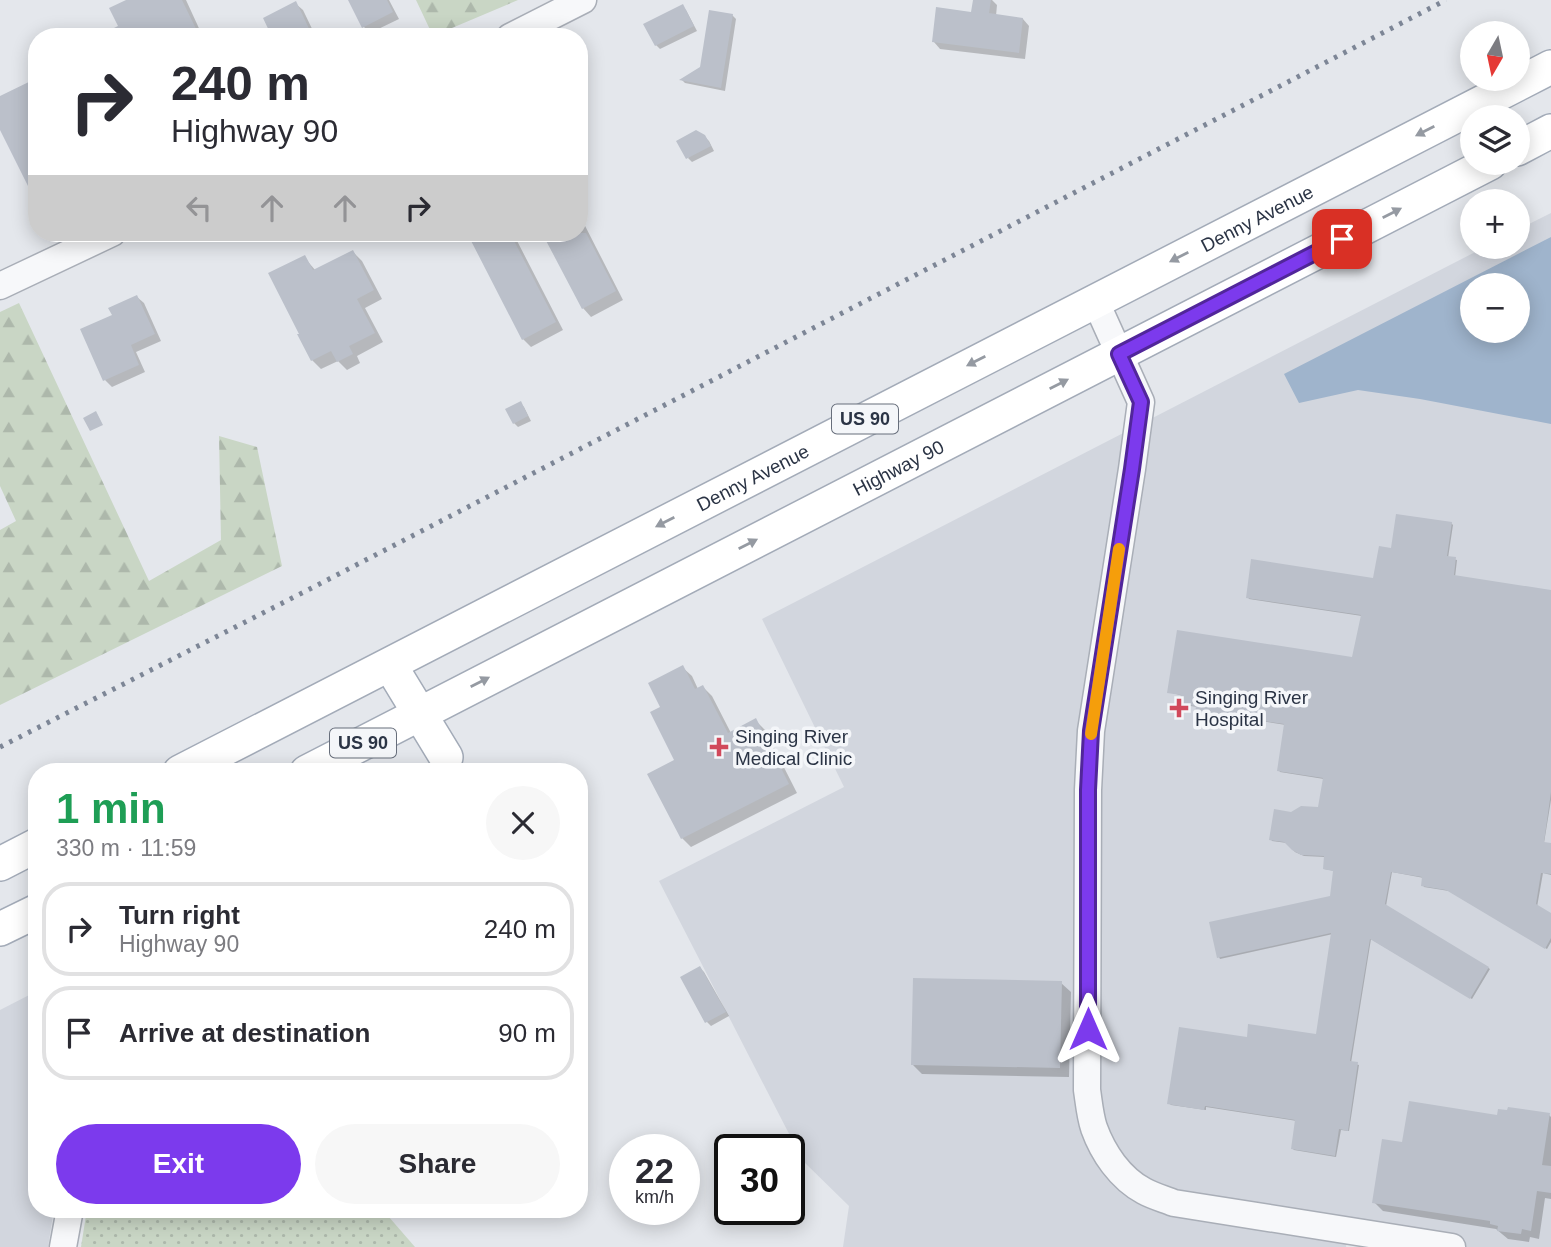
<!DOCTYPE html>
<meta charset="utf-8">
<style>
:root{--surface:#fff;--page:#f7f7f7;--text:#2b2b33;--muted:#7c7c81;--line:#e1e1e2;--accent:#7c3aed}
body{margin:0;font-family:Helvetica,sans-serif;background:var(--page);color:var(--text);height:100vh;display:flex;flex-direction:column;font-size:26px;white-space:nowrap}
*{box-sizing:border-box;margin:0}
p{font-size:23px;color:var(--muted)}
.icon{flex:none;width:38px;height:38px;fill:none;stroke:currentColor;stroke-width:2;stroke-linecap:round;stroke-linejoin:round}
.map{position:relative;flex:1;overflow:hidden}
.sheet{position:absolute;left:28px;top:763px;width:560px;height:455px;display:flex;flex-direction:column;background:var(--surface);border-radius:28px;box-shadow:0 4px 18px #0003}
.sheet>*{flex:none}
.banner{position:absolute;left:28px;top:28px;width:560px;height:214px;border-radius:28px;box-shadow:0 4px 18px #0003;background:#fff;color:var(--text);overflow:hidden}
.needle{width:46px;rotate:189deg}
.controls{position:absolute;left:1460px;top:21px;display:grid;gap:14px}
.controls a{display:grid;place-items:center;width:70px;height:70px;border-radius:50%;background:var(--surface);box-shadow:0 4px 18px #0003;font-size:35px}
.speed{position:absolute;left:609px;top:1134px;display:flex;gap:14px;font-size:35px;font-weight:700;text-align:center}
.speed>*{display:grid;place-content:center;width:91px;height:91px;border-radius:50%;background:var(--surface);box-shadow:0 4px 18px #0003;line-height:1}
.speed small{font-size:18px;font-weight:400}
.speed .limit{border:4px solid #111;border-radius:10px;background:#fff;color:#111}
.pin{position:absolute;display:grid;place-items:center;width:60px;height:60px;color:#fff;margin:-30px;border-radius:14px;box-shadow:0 4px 10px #0006}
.me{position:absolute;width:77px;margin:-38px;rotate:0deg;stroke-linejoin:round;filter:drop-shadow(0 0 5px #0008)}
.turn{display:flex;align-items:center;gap:24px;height:147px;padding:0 28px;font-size:32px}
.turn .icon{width:91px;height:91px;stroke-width:2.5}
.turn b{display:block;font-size:49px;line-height:60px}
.lanes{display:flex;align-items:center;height:66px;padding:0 28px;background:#0003;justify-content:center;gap:35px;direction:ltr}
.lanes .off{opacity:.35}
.round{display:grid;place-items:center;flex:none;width:74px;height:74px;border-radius:37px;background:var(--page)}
.head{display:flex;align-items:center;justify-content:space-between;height:119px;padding:0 28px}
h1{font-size:42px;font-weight:800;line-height:52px;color:#1e9e55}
.button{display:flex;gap:14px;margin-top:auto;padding:14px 28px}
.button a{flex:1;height:80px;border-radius:42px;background:var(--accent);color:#fff;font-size:28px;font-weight:800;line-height:80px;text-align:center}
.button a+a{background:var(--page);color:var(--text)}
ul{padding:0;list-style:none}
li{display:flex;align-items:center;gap:21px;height:94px;margin:0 14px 10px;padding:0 14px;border:4px solid var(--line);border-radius:28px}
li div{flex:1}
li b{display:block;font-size:26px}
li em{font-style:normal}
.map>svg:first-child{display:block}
</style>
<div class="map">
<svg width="1551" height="1247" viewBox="0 0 1551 1247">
<defs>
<pattern id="forest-firs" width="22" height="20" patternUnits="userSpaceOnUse" patternTransform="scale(1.75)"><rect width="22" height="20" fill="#c9d6c5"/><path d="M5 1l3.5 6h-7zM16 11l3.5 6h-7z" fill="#adb8ab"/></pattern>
<pattern id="park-dots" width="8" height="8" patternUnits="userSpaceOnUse" patternTransform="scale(1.75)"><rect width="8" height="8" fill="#c9d6c5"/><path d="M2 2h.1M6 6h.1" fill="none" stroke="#adb8ab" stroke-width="1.8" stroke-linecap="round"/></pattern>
</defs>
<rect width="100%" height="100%" fill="#e4e7ec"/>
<path fill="#d2d6de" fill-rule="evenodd" d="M1551,213V1247H1378L1347,1242L1346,1247H843L849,1206L803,1161L659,881L844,787L762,619L1485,247H1517V230ZM1472,285H1517V331H1472Z
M37,991V1209H54L48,1247H0V1010Z"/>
<path fill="url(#forest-firs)" d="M416,0H518L433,36Z
M19,303L149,581L221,540L219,436L257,447L282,566L0,705V530L16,521L0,486V312Z"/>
<path fill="url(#park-dots)" d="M87,1209H382L415,1247H81Z"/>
<path fill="#9fb4cc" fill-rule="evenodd" d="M1551,237V424L1420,399L1358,390L1299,403L1284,374ZM1472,285H1517V331H1472Z"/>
<path fill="#0003" d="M130,0H186L203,37H111L121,27Z
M350,0H389L399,19L370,33L364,27Z
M974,0H992L997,5L996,16L1023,19L1029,26L1025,59L940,49L934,42L973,14Z
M296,4L303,10L316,37H274Z
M682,6L686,10L697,31L660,49L656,45Z
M732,15L736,19L725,91L685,83L682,80L701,69Z
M704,136L709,141L714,151L692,162L688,158Z
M579,214L623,300L591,317L583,308L544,233H579Z
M468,233H513L563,330L531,347L523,339Z
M353,252L362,261L382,299L365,308L383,342L357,356L360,363L347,370L338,361L321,369L312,360L304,257L316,271Z
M137,297L144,303L161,341L136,352L145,372L112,387L105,380L114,316Z
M520,403L524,407L531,421L518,427L514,423Z
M1451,523L1453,525L1448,558L1457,560L1455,577L1551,592V800L1544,843L1551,845V875L1543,873L1537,907L1551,915V942L1547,949L1449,891L1424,887L1423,885L1424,878L1392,872L1386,906L1490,969L1472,999L1371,939L1351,1063L1359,1065L1349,1131L1341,1130L1336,1157L1294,1150L1293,1149L1297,1121L1206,1107V1110L1171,1105L1169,1103L1248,1039L1317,1036L1333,934L1220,959L1219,957L1331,897L1335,871L1324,869L1326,857L1304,856L1295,852L1287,843L1272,841L1271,839L1291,814L1320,809L1324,779L1280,772L1279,770L1286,725L1216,714L1214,725L1197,723L1196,721L1198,707L1183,705L1182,703L1183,696L1169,692L1354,659L1362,616L1249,599L1248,597L1375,580L1392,550Z
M682,667L692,676L698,689L703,687L712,696L731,733L756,721L765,730L797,793L691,847L682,838L677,761L663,708Z
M700,968L704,972L729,1016L711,1026L707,1022Z
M1061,983L1071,992L1069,1077L922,1074L913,1065Z
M1549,1115L1551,1117V1199L1545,1198L1539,1239L1530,1237L1529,1242L1508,1239L1496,1229L1383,1211L1374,1202L1403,1144L1498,1117Z"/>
<path fill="#bbc0ca" d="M126,0H182L200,37H96L118,26L109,8Z
M348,0H387L393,12L362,28Z
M973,0H991L989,13L1023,18L1019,53L932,42L936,7L971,12Z
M296,1L313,37H272L263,18Z
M683,4L694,26L655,46L643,24Z
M709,10L733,14L721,88L679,80L700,67Z
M37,78V204L0,130V96Z
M696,130L705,135L711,146L686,159L676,141Z
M467,233H510L556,322L522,340Z
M542,233H586L616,291L582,309Z
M353,250L374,290L357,299L375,333L349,346L353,354L337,362L331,351L311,361L297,334H299L268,273L305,255L313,270Z
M137,295L155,334L131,345L139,365L103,381L80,329L112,315L108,308Z
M521,401L528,416L513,424L505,409Z
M96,411L103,425L90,431L83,418Z
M1396,514L1452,522L1447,556L1456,557L1454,575L1551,590V792L1544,842L1551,843V874L1541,873L1536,904L1551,913V938L1545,949L1446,890L1421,886L1422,877L1391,872L1385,904L1489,967L1470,999L1370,939L1350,1061L1358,1062L1348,1131L1339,1129L1335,1156L1291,1149L1295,1120L1205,1106L1204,1110L1167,1104L1179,1027L1247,1037L1248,1024L1316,1034L1331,933L1217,958L1209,922L1330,896L1333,871L1323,869L1324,856L1301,855L1292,850L1284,842L1269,840L1274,809L1291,812L1301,806L1318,807L1323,778L1277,771L1284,724L1215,714L1213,724L1194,722L1196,706L1180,704L1181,695L1167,693L1177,630L1352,657L1361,615L1246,598L1251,559L1373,578L1379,546L1391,548Z
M683,665L695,689L703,685L728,733L756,718L789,784L681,839L647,774L674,760L650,712L660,707L648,683Z
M700,966L726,1012L705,1023L680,977Z
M913,978L1062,981L1060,1068L911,1065Z
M1409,1101L1497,1115L1498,1109L1507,1110L1508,1107L1550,1113L1542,1165L1551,1166V1193L1537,1191L1531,1231L1522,1229L1521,1234L1497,1231L1498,1226L1490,1224V1221L1372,1203L1382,1139L1402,1142Z"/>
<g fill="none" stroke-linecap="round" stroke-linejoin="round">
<defs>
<path id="minor" d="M510,37L583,0
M0,286L112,233
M1095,300L1141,402L1132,469L1091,731L1088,790L1087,1090C1089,1103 1090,1116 1094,1128C1103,1153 1120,1178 1144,1191C1153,1196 1164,1199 1174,1203L1452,1247
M63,1247L70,1209"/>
<g id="major">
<path d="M1517,149L1551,131"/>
<path d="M390,665L446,757"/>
<path id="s1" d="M180,772L1551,67"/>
<path id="s2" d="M307,772L1490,163"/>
<path d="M0,864L37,845"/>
<path d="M0,929L37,911"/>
</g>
</defs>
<use href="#minor" stroke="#a9aeb7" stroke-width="29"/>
<use href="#major" stroke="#a3abb8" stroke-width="36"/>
<use href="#minor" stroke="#f7f8fa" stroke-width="26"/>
<use href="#major" stroke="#fff" stroke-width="33"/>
<path stroke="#7d8696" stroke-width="5" stroke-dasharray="3.5 7" stroke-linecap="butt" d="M0,747L304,592L1446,0"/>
</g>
<defs><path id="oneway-solid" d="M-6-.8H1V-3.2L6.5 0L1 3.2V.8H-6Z" transform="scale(1.75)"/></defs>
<g fill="#959aa2">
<use href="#oneway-solid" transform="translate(1425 131) rotate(153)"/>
<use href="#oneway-solid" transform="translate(1392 213) rotate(-27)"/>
<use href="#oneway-solid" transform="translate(1179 257) rotate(153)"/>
<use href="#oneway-solid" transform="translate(976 361) rotate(153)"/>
<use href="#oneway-solid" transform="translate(1059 384) rotate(-27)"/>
<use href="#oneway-solid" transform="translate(665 522) rotate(153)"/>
<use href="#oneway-solid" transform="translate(748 544) rotate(-27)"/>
<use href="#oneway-solid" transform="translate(480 682) rotate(-27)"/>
</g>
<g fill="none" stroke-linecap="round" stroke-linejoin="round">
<defs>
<path id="route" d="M1088,1029V790L1091,731L1132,469L1141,402L1119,354L1342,239"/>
</defs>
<use href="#route" stroke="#51269a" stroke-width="18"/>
<use href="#route" stroke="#7c3aed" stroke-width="12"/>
<path stroke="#f59e0b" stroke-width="12" d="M1091,734L1119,549"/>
</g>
<g fill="#d1495b" stroke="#f4f6f9" stroke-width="2.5">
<path d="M1175.5 697.5h7v7h7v7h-7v7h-7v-7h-7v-7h7z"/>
<path d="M715.5 736.5h7v7h7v7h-7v7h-7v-7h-7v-7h7z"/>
</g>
<g text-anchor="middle" stroke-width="7" stroke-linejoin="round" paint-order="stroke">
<g fill="#f4f6f9" stroke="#676e7b" stroke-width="2">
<rect x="832" y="404.5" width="66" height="29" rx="5"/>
<rect x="330" y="728.5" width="66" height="29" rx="5"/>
</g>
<g font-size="18" font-weight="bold" fill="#2b3445">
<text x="865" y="425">US 90</text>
<text x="363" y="749">US 90</text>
</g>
<g font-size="19" fill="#2b3445" stroke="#f4f6f9">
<text dy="7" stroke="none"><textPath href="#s1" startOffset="1211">Denny Avenue</textPath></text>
<text dy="7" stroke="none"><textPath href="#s2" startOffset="665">Highway 90</textPath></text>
<text dy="7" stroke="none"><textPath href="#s1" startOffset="644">Denny Avenue</textPath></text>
</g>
<g font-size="19" fill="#2b3445" stroke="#f4f6f9" text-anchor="start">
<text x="1195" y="704">Singing River<tspan x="1195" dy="22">Hospital</tspan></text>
<text x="735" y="743">Singing River<tspan x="735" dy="22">Medical Clinic</tspan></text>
</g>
</g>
</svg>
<div class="controls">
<a><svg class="needle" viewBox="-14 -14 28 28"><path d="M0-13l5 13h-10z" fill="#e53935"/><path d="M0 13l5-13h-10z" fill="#7c7c81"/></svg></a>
<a><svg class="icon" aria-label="layers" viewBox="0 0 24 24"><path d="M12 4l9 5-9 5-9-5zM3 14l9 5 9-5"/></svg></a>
<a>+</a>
<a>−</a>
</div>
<div class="speed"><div>22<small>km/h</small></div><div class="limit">30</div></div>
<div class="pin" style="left:1342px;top:239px;background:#d93025"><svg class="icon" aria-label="arrive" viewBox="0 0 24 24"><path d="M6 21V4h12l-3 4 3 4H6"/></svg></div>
<svg class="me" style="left:1088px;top:1029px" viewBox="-20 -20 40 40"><path d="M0-17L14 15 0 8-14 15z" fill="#7c3aed" stroke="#fff" stroke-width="4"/></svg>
<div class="banner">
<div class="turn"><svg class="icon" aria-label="right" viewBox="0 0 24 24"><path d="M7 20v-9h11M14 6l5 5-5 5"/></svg><div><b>240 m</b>Highway 90</div></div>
<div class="lanes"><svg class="icon off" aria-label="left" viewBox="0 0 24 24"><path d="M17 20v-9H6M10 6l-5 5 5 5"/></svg><svg class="icon off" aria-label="ahead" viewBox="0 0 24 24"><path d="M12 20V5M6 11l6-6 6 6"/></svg><svg class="icon off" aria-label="ahead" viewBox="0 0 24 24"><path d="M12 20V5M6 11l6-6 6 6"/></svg><svg class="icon" aria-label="right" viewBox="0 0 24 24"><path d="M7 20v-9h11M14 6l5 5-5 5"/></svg></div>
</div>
<section class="sheet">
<div class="head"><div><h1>1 min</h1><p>330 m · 11:59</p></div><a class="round"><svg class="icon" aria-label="close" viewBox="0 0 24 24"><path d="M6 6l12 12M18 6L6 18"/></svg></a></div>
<ul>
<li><svg class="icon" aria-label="right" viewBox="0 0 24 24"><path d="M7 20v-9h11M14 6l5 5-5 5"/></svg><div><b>Turn right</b><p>Highway 90</p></div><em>240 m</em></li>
<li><svg class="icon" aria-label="arrive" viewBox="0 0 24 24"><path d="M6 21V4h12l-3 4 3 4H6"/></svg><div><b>Arrive at destination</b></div><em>90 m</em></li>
</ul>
<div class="button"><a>Exit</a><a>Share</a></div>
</section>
</div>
